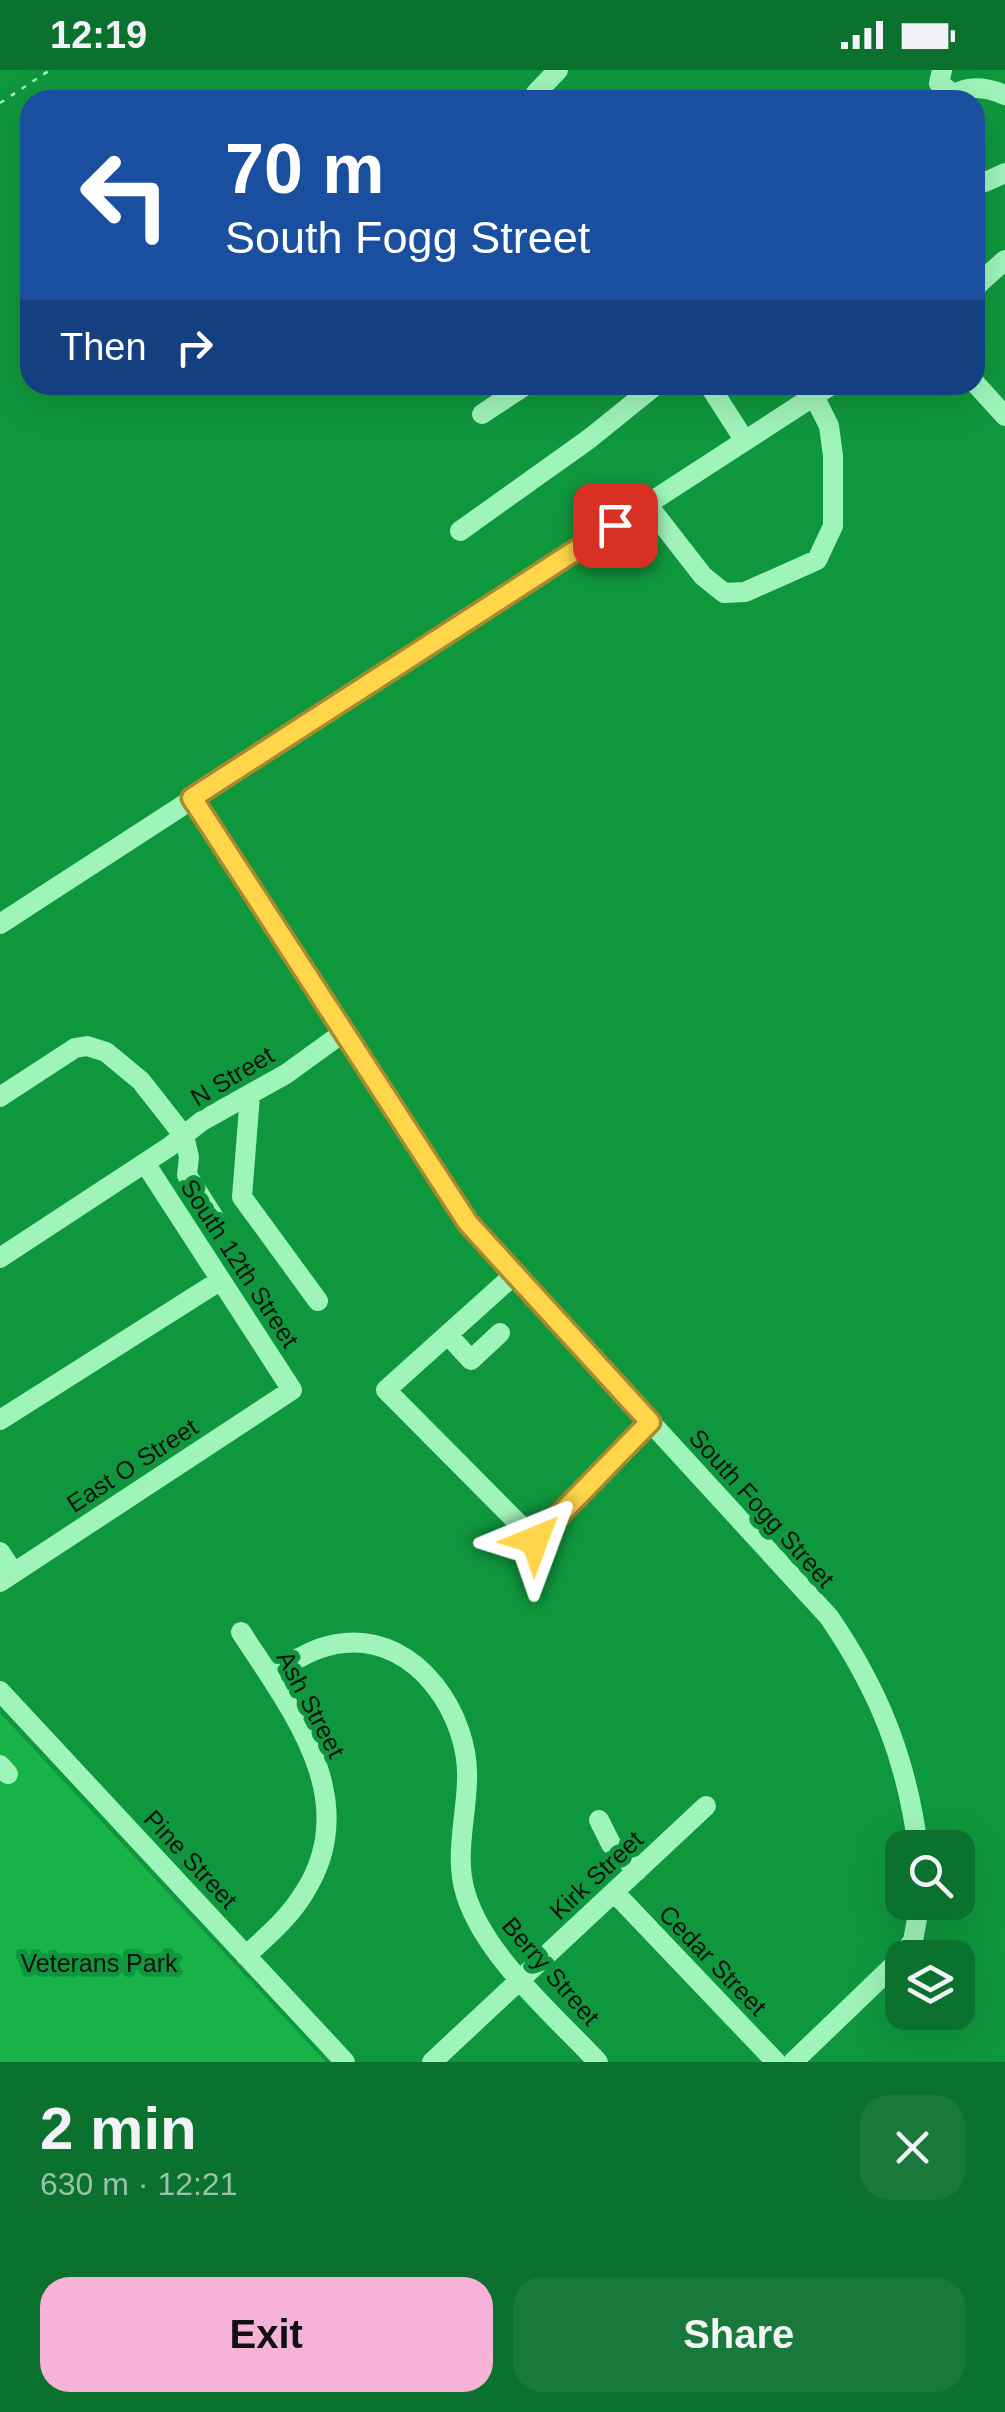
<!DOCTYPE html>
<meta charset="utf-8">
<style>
:root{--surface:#0b712e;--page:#19793a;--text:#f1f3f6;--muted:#9ac2aa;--accent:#f7b2d8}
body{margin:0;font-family:Arial,sans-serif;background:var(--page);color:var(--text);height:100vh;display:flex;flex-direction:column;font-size:38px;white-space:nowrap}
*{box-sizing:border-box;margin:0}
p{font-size:32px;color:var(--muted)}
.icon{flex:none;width:55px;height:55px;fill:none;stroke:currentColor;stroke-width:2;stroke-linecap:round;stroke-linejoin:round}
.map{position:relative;height:1992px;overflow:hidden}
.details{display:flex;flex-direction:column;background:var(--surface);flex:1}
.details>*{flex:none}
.hud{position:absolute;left:20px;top:20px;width:965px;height:305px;border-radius:30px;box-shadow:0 10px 40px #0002;background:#1a4fa0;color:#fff;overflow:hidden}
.controls{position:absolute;left:885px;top:1760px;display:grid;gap:20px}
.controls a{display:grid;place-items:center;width:90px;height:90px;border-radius:20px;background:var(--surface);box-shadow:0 10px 40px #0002;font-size:50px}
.pin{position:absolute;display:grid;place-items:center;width:85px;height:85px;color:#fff;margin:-42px;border-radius:20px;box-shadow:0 5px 15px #0006}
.me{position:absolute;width:110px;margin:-55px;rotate:44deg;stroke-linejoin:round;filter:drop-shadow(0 0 8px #0008)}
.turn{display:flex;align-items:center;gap:35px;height:210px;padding:0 40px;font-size:45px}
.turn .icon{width:130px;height:130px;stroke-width:2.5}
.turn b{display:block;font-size:70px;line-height:85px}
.then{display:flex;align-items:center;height:95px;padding:0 40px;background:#0003;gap:20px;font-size:38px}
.round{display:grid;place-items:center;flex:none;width:105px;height:105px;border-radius:30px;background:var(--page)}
.summary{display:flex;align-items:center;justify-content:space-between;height:170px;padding:0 40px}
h1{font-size:60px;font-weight:800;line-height:75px}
.button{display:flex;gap:20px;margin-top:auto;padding:20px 40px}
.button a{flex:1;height:115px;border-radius:30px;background:var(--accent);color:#111;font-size:40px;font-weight:800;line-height:115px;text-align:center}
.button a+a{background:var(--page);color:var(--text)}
.status{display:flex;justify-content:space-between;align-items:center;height:70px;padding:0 50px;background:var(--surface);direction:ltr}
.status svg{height:28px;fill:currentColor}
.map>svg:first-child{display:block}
</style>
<div class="status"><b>12:19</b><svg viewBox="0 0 49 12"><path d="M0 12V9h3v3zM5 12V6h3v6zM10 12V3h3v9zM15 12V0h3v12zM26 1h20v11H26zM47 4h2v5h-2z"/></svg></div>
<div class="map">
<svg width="1005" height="1992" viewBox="0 0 1005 1992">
<rect width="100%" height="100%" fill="#0f973d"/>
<path fill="#17b248" d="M0,1643L326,1992H0Z"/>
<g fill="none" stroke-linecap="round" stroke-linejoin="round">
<path stroke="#9ff4ba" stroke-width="2.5" stroke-dasharray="5 8" stroke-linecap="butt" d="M0,33L50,0"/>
<path stroke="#9ff4ba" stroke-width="20" d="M942,0L939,13L953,24
M534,30L536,23L558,0
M947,30C964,14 984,16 1005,25
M975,111L985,112L1005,103
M975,217L1005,190
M975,313L1005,346
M709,315L745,371
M482,344L526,315
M647,434L703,506L724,523L745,522L817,490L833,456V386L829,356L814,326
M460,461L589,369L656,315
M193,727L468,1153L829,1547C879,1620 907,1690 918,1778
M0,854L831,315
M250,1025L242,1127L318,1231
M0,1027L75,978L87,976L106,982L141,1011L184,1066L189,1087L187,1105L213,1146
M0,1188L169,1077L202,1051L286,1004L344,962
M515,1204L386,1320L535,1470L649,1351
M448,1265L471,1290L500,1263
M0,1350L221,1210
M0,1482L14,1503
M0,1512L292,1320L145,1093
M241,1562C292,1641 364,1730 304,1823C289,1848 267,1866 246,1886
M269,1605C294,1591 316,1575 345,1573C417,1566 470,1645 467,1711C466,1749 454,1788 466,1825C485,1886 554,1945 598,1992
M0,1621L345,1992
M0,1695L8,1704
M599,1750L611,1774L637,1801
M614,1822L776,1992
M432,1992L706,1736
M793,1992L894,1895L913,1871L920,1832"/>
</g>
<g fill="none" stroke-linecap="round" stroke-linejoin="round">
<defs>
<path id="route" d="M535,1470L650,1352L468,1153L192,728L615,455"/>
</defs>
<use href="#route" stroke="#a68a30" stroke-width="25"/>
<use href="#route" stroke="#ffd54a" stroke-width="18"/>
</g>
<g text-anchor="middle" stroke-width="10" stroke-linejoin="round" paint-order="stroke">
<g font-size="25" fill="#111" stroke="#0f973d">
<text transform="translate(232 1006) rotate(-31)" y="9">N Street</text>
<text transform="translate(240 1193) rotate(57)" y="9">South 12th Street</text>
<text transform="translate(132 1395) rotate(-33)" y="9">East O Street</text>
<text transform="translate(762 1438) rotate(48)" y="9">South Fogg Street</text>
<text transform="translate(311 1634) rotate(62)" y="9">Ash Street</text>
<text transform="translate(191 1789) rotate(47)" y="9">Pine Street</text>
<text transform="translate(596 1805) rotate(-43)" y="9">Kirk Street</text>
<text transform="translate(713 1890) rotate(46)" y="9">Cedar Street</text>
<text transform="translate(551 1901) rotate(49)" y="9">Berry Street</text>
</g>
<g font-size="25" fill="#111" stroke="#0f973d">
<text x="99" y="1902">Veterans Park</text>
</g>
</g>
</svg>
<div class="controls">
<a><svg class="icon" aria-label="search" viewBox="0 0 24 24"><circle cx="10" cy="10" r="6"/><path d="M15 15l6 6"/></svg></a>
<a><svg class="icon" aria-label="layers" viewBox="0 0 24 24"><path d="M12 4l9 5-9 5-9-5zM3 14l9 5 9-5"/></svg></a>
</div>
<div class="pin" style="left:615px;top:455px;background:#d93025"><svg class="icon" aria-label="arrive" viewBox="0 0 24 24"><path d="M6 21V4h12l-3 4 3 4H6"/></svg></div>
<svg class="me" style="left:535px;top:1470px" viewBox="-20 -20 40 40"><path d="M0-17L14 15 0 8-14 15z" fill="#ffd54a" stroke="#fff" stroke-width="4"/></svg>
<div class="hud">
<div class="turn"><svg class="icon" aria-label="left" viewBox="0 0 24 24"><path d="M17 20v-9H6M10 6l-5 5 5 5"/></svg><div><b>70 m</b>South Fogg Street</div></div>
<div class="then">Then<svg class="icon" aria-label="right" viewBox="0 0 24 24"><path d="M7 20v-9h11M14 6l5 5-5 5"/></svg></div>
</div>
</div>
<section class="details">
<div class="summary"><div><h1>2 min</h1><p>630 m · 12:21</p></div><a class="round"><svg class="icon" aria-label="close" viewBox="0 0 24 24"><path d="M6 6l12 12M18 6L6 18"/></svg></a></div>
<div class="button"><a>Exit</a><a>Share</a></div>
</section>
